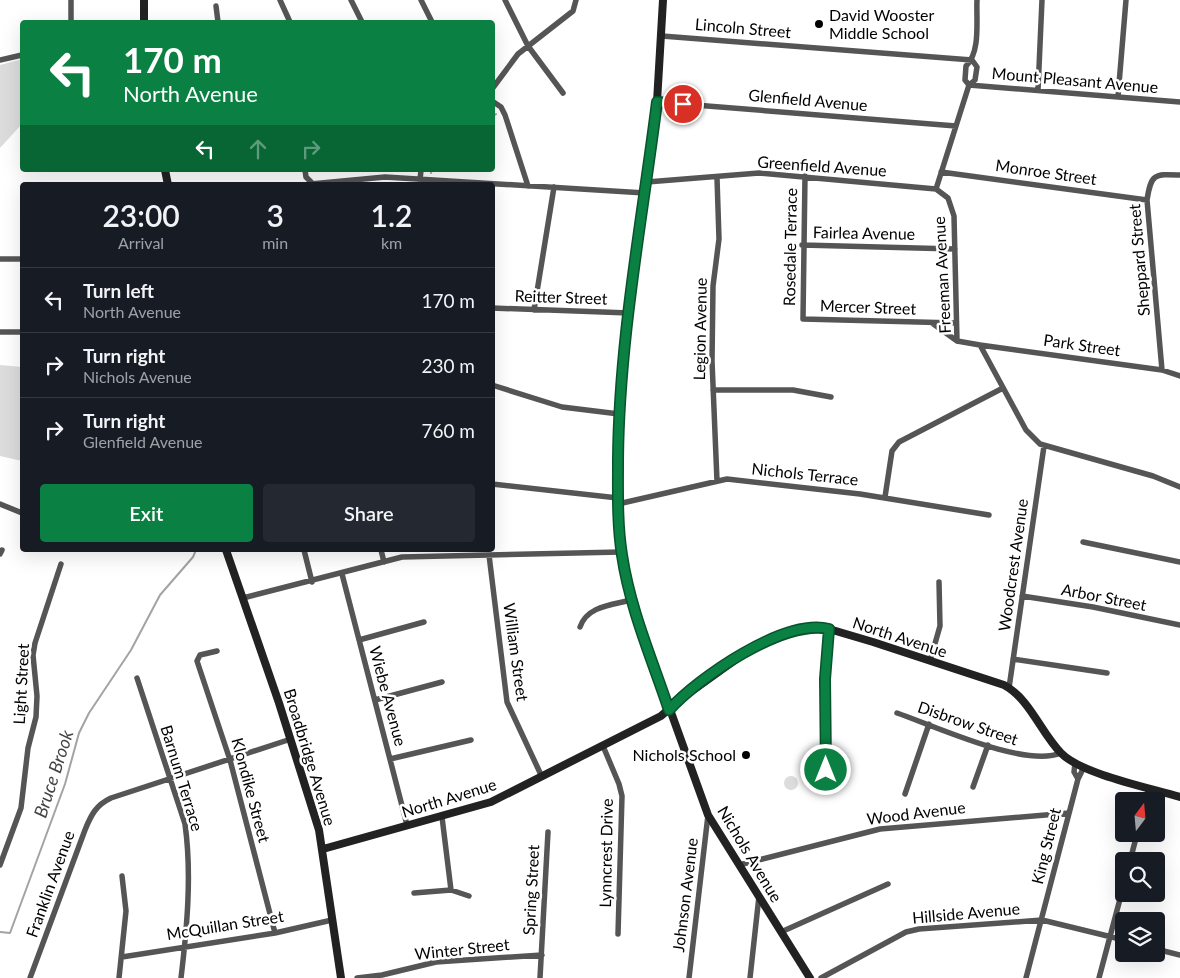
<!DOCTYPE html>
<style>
:root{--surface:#171b24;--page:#242831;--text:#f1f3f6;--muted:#9ea1a6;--line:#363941;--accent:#0b8043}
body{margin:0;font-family:Lato,sans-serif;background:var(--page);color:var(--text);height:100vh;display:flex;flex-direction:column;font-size:19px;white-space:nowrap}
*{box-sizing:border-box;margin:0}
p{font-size:16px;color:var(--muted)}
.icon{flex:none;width:28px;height:28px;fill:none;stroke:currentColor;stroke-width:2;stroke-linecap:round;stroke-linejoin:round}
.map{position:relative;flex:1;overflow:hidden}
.panel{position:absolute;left:20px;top:182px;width:475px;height:370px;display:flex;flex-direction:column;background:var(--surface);border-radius:5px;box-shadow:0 5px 20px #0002}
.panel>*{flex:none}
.banner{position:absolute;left:20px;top:20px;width:475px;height:152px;border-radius:5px;box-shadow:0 5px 20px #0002;background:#0b8043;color:#fff;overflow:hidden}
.needle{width:32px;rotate:16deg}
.controls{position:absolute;left:1115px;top:792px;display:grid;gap:10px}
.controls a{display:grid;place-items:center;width:50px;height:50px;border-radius:5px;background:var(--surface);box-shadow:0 5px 20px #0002;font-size:25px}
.pin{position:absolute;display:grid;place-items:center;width:42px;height:42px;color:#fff;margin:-21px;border:2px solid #fff;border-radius:50%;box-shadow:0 1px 5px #0007}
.me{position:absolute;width:55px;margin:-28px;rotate:0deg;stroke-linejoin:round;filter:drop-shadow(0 0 4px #0008)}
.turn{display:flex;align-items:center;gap:18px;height:105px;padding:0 20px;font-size:22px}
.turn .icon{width:65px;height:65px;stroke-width:2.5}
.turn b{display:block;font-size:35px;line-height:42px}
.lanes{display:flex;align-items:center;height:48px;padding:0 20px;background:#0003;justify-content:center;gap:25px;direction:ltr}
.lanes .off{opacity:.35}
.eta{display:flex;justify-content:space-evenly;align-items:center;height:85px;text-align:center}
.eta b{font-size:30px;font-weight:600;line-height:35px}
.primary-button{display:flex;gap:10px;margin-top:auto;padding:10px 20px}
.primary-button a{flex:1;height:58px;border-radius:5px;background:var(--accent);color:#fff;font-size:20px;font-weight:600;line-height:58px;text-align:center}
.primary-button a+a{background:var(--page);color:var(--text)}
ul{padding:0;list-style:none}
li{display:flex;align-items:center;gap:15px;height:65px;padding:0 20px;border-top:1px solid var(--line)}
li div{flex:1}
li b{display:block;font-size:19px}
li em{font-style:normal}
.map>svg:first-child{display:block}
</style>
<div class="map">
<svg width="1180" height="978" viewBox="0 0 1180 978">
<rect width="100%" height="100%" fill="#fff"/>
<path fill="#dcdcdc" d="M22,59V124L0,148V65Z
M0,365L22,367V461L0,456Z
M784 783a7 7 0 1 1 14 0a7 7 0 1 1-14 0Z"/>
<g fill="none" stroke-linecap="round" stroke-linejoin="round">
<path stroke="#a3a3a3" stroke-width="2" d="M492,117L496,114
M431,173L432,170
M0,932L10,933L65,784L79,733L89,713L131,650L160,595L193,557L196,550"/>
<path stroke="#555" stroke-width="5.5" d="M280,0L290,22
M351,0L362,22
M421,0L432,22
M505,0L528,46L563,93
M216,6L218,22
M71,22V0
M662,36L972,60
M0,60L22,55
M972,60L977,67L975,80L969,85L936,189L948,198L954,216L957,341L980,345L1026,430L1040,444L1153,476L1180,487
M969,85L1180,102
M969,85L965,80L966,66C981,52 976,19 977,0
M492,89L518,54L573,11L576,0
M1038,90L1042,0
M1118,96L1126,0
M492,101L501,107L505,115L528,186
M657,102L956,126
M305,170L306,177L314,185
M941,172L1147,200
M805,176L803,319L956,323
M420,180L421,170
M647,182L759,173L936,189
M300,185L385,177L645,193
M802,245L955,249
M0,259H22
M492,308L629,313
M534,310L554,187
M932,323L957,341
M0,332H22
M980,345L1162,370L1180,376
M1162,370L1147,200C1151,173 1155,174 1180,175
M492,385L562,407L619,414
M713,390H793L831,397
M717,481L712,361L713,286L719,239L717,178
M492,484L618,498
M885,497L892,451L899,442L1003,388
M0,504L22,513
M618,504L727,479L860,494L989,515
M1083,542L1180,562
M304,550L312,582
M381,550L384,562
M0,554L2,550
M489,555L507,702L542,777
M342,574L407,825
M1022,596L1093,607L1180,625
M243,598L402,557L621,552
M580,627C587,606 612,605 631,600
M359,640L424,622
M217,651L200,655L197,661L230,760L275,933
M1013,659L1107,673
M930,661L940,626L939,582
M137,678L185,824C192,874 187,928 181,978
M1009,688L1044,446
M375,700L442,682
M897,713C935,726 1024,768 1061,753
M603,746L619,784L622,796L618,934
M390,759L471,740
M1075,763L1074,772L1078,779
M825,770V679L829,629
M973,787L988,745
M905,794L929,724
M1145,801L1149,788
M442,817L451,890
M1130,861L1137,834
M0,865L21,808L28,748L36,717L37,696L33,655L35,643L61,564
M739,865L880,829L1069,813
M414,893L451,890L469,896
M781,932L888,884
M1156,949L1180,955
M122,957L275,933L332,920
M30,978L85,830C91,815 96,805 111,798L291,739
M119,978L126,911L122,876
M357,978L382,975L436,962L542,955
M540,978L548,832
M689,978L708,815
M750,978L759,896
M821,978L906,932L919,929L1042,920L1124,940
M1026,978L1078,779L1084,767
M1099,978L1124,884"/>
<path stroke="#222" stroke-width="8" d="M144,0V22
M663,0L657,102L629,313L619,414L618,498L621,552L636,615L708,815L810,978
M165,170L168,185
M226,550L279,703L319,830L341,978
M323,849L491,802L661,716L678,701L749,650L797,630L810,627L829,629L873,642L1004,685C1030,699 1041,733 1061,753C1081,774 1150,788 1180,797"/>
</g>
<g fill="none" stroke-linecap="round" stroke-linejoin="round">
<defs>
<path id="route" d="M683,104L657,102C642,221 619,340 618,460C618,491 617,524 622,555C630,609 652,659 669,710C698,678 784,618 829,629L825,679L826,770"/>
</defs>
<use href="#route" stroke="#07532c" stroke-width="12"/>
<use href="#route" stroke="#0b8043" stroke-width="9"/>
</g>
<g fill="#000" stroke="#fff" stroke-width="2">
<circle cx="819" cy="24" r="5"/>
<circle cx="746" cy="755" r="5"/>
</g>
<g text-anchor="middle" stroke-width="5" stroke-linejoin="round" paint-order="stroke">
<g font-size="16" fill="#000" stroke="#fff" text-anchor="start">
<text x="829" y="21">David Wooster<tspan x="829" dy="18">Middle School</tspan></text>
<text x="736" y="761" text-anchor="end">Nichols School</text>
</g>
<g font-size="16" fill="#000" stroke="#fff">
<text transform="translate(743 28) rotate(5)" y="6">Lincoln Street</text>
<text transform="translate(1075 80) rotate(5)" y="6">Mount Pleasant Avenue</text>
<text transform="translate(808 100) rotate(5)" y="6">Glenfield Avenue</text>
<text transform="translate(822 166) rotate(4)" y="6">Greenfield Avenue</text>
<text transform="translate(1046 172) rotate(8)" y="6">Monroe Street</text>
<text transform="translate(864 233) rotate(1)" y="6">Fairlea Avenue</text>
<text transform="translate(790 247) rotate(-89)" y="6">Rosedale Terrace</text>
<text transform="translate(1139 260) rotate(-95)" y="6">Sheppard Street</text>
<text transform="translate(942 275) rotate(-93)" y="6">Freeman Avenue</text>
<text transform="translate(561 297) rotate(2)" y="6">Reitter Street</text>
<text transform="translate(868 307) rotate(2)" y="6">Mercer Street</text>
<text transform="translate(700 329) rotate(-89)" y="6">Legion Avenue</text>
<text transform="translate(1082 345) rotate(8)" y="6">Park Street</text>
<text transform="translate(805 474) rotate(6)" y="6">Nichols Terrace</text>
<text transform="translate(1013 565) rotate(-82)" y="6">Woodcrest Avenue</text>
<text transform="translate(1104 597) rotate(11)" y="6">Arbor Street</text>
<text transform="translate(900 637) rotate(18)" y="6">North Avenue</text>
<text transform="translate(516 652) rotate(82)" y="6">William Street</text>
<text transform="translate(21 684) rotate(-87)" y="6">Light Street</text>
<text transform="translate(388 696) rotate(75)" y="6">Wiebe Avenue</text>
<text transform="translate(968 723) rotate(19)" y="6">Disbrow Street</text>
<text transform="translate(310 757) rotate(73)" y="6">Broadbridge Avenue</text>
<text transform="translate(182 778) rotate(73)" y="6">Barnum Terrace</text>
<text transform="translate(251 790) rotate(75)" y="6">Klondike Street</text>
<text transform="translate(449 798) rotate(-17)" y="6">North Avenue</text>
<text transform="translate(916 813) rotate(-7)" y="6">Wood Avenue</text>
<text transform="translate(1046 846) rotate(-76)" y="6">King Street</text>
<text transform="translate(606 853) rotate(-89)" y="6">Lynncrest Drive</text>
<text transform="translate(750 854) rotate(59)" y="6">Nichols Avenue</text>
<text transform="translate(50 884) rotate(-70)" y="6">Franklin Avenue</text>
<text transform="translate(531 890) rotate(-87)" y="6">Spring Street</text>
<text transform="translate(685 895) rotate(-83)" y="6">Johnson Avenue</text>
<text transform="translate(966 913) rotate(-5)" y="6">Hillside Avenue</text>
<text transform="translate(225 925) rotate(-9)" y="6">McQuillan Street</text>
<text transform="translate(462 949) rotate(-6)" y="6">Winter Street</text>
</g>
<g font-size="18" font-style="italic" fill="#444" stroke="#fff">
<text transform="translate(54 774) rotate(-72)" y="6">Bruce Brook</text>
</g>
</g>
</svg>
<div class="controls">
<a><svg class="needle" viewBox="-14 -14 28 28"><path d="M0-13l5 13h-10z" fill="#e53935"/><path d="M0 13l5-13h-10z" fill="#9ea1a6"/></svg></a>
<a><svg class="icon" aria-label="search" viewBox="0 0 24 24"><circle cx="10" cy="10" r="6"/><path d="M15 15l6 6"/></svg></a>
<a><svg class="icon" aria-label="layers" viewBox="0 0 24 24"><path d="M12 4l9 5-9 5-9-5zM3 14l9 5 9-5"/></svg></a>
</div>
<div class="pin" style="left:683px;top:104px;background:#d93025"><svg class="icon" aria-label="arrive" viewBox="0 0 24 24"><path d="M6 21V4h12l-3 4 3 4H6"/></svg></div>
<svg class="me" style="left:826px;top:770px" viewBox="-20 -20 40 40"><circle r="17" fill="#0b8043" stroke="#fff" stroke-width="3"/><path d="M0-11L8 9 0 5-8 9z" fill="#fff"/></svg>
<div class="banner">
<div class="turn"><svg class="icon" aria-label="left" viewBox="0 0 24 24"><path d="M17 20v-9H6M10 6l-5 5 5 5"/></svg><div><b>170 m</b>North Avenue</div></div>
<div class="lanes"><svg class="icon" aria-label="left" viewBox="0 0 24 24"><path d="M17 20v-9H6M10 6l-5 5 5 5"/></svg><svg class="icon off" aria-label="ahead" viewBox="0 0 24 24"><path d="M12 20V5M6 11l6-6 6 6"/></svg><svg class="icon off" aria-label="right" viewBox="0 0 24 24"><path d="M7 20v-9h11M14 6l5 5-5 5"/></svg></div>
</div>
<section class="panel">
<div class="eta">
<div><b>23:00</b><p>Arrival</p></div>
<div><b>3</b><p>min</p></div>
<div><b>1.2</b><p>km</p></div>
</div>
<ul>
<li><svg class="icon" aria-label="left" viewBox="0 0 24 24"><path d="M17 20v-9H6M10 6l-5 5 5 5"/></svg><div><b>Turn left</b><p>North Avenue</p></div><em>170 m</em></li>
<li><svg class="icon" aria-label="right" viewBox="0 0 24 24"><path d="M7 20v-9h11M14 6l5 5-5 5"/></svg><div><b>Turn right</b><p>Nichols Avenue</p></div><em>230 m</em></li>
<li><svg class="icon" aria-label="right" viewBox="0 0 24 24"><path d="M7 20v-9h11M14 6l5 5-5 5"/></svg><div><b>Turn right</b><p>Glenfield Avenue</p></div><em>760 m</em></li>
</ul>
<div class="primary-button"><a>Exit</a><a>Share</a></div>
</section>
</div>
